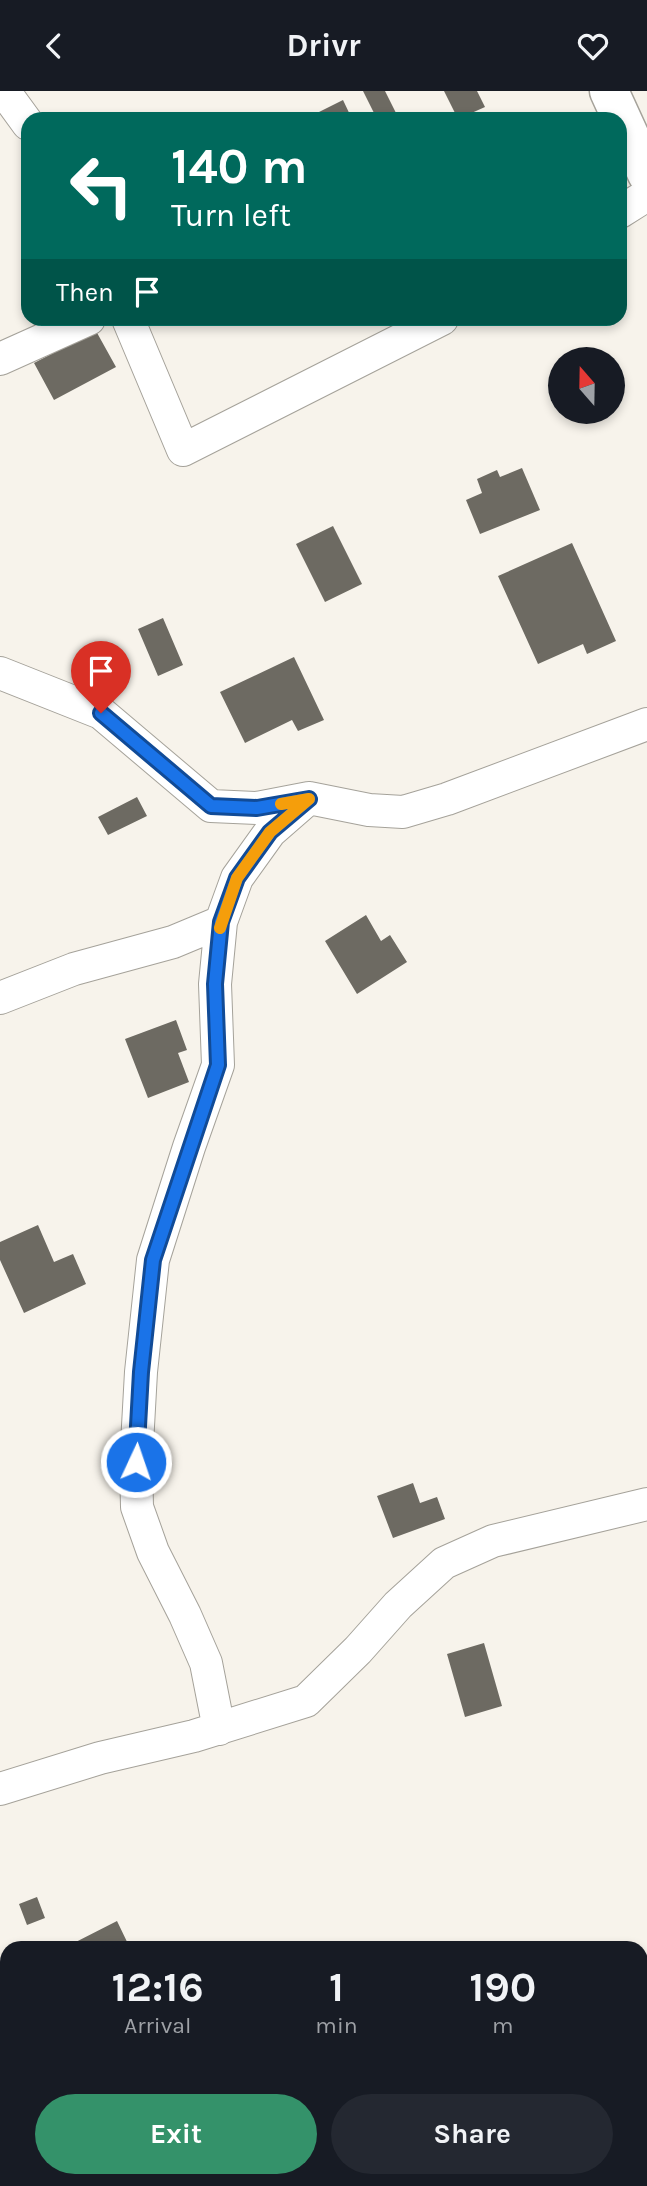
<!DOCTYPE html>
<style>
:root{--surface:#171b24;--page:#242831;--text:#f1f3f6;--muted:#9ea1a6;--accent:#34926a}
body{margin:0;font-family:Karla,sans-serif;background:var(--page);color:var(--text);height:100vh;display:flex;flex-direction:column;font-size:26px;white-space:nowrap}
*{box-sizing:border-box;margin:0}
p{font-size:23px;color:var(--muted)}
.icon{flex:none;width:38px;height:38px;fill:none;stroke:currentColor;stroke-width:2;stroke-linecap:round;stroke-linejoin:round}
.map{position:relative;flex:1;overflow:hidden}
.sheet{position:absolute;left:0px;top:1850px;width:648px;height:247px;display:flex;flex-direction:column;background:var(--surface);border-radius:21px 21px 0 0;box-shadow:0 4px 10px #0003}
.sheet>*{flex:none}
.hud{position:absolute;left:21px;top:21px;width:606px;height:214px;border-radius:21px;box-shadow:0 4px 10px #0003;background:#00695c;color:#fff;overflow:hidden}
.needle{width:46px;rotate:340deg}
.fabs{position:absolute;left:548px;top:256px;display:grid;gap:14px}
.fabs a{display:grid;place-items:center;width:77px;height:77px;border-radius:50%;background:var(--surface);box-shadow:0 4px 10px #0003;font-size:35px}
.pin{position:absolute;display:grid;place-items:center;width:60px;height:60px;color:#fff;margin:-72px -30px;border-radius:50% 50% 50% 0;rotate:-45deg;box-shadow:0 0 7px #0007}
.pin .icon{rotate:45deg}
.me{position:absolute;width:77px;margin:-38px;rotate:3deg;stroke-linejoin:round;filter:drop-shadow(0 0 5px #0008)}
.turn{display:flex;align-items:center;gap:24px;height:147px;padding:0 35px;font-size:32px}
.turn .icon{width:91px;height:91px;stroke-width:2.5}
.turn b{display:block;font-size:49px;line-height:60px}
.then{display:flex;align-items:center;height:66px;padding:0 35px;background:#0003;gap:14px;font-size:26px}
.eta{display:flex;justify-content:space-evenly;align-items:center;height:119px;text-align:center}
.eta b{font-size:42px;font-weight:700;line-height:49px}
.primary-button{display:flex;gap:14px;margin-top:auto;padding:14px 35px}
.primary-button a{flex:1;height:80px;border-radius:42px;background:var(--accent);color:#fff;font-size:28px;font-weight:700;line-height:80px;text-align:center}
.primary-button a+a{background:var(--page);color:var(--text)}
header{display:flex;justify-content:space-between;align-items:center;height:91px;padding:0 35px;background:var(--surface);font-size:32px;font-weight:700}
.map>svg:first-child{display:block}
</style>
<header><svg class="icon" aria-label="back" viewBox="0 0 24 24"><path d="M15 5l-7 7 7 7"/></svg>Drivr<svg class="icon" aria-label="heart" viewBox="0 0 24 24"><path d="M12 20l-8-8c-3-5 5-10 8-4 3-6 11-1 8 4z"/></svg></header>
<div class="map">
<svg width="647" height="2095" viewBox="0 0 647 2095">
<rect width="100%" height="100%" fill="#f7f3eb"/>
<path fill="#6d6a62" d="M363,0H385L399,28H377Z
M444,0H477L485,16L458,28Z
M343,9L352,28H305Z
M96,240L116,276L54,309L34,272Z
M522,377L540,419L480,443L466,409L482,402L477,388L497,379L500,386Z
M333,435L362,493L325,511L296,453Z
M572,452L616,550L587,563L583,553L538,573L498,485Z
M163,527L183,574L158,585L138,538Z
M294,566L324,629L298,640L292,629L245,652L220,601Z
M137,706L147,725L108,744L98,726Z
M366,824L381,850L390,844L407,871L357,903L325,850Z
M176,929L187,959L178,962L189,991L148,1007L125,948Z
M38,1134L54,1171L73,1163L86,1193L24,1222L0,1169V1151Z
M413,1392L420,1412L437,1406L445,1428L393,1447L377,1405Z
M484,1552L502,1615L465,1626L447,1563Z
M37,1806L45,1827L27,1834L19,1813Z
M117,1830L130,1857H64Z"/>
<g fill="none" stroke-linecap="round" stroke-linejoin="round">
<defs>
<path id="street" d="M4,0L28,33
M620,121L647,104
M128,228L183,359L442,228
M0,268L89,228
M0,582L101,622L211,715L257,717L309,707L369,719L403,721L447,708L647,633
M0,907L74,878L173,851L221,831
M219,1638L206,1572L185,1524L153,1461L137,1416L136,1371L141,1281L153,1169L189,1056L218,974L215,893L221,831L237,787L270,741L309,707
M0,1698L100,1667L194,1645L306,1610L358,1559L398,1514L444,1472L493,1450L647,1413"/>
<path id="secondary" d="M609,0L647,83"/>
</defs>
<use href="#street" stroke="#a5a29a" stroke-width="34"/>
<use href="#secondary" stroke="#a5a29a" stroke-width="41"/>
<use href="#street" stroke="#fff" stroke-width="32"/>
<use href="#secondary" stroke="#fff" stroke-width="38"/>
</g>
<g fill="none" stroke-linecap="round" stroke-linejoin="round">
<defs>
<path id="route" d="M101,622L211,715L257,717L309,708L270,741L237,787L221,831L215,893L218,974L153,1169L141,1281L136,1371"/>
</defs>
<use href="#route" stroke="#114b97" stroke-width="18"/>
<use href="#route" stroke="#1a73e8" stroke-width="12"/>
<path stroke="#f59e0b" stroke-width="12" d="M220,837L237,787L270,741L309,708L281,713"/>
</g>
</svg>
<div class="fabs">
<a><svg class="needle" viewBox="-14 -14 28 28"><path d="M0-13l5 13h-10z" fill="#e53935"/><path d="M0 13l5-13h-10z" fill="#9ea1a6"/></svg></a>
</div>
<div class="pin" style="left:101px;top:622px;background:#d93025"><svg class="icon" aria-label="arrive" viewBox="0 0 24 24"><path d="M6 21V4h12l-3 4 3 4H6"/></svg></div>
<svg class="me" style="left:136px;top:1371px" viewBox="-20 -20 40 40"><circle r="17" fill="#1a73e8" stroke="#fff" stroke-width="3"/><path d="M0-11L8 9 0 5-8 9z" fill="#fff"/></svg>
<div class="hud">
<div class="turn"><svg class="icon" aria-label="left" viewBox="0 0 24 24"><path d="M17 20v-9H6M10 6l-5 5 5 5"/></svg><div><b>140 m</b>Turn left</div></div>
<div class="then">Then<svg class="icon" aria-label="arrive" viewBox="0 0 24 24"><path d="M6 21V4h12l-3 4 3 4H6"/></svg></div>
</div>
<section class="sheet">
<div class="eta">
<div><b>12:16</b><p>Arrival</p></div>
<div><b>1</b><p>min</p></div>
<div><b>190</b><p>m</p></div>
</div>
<div class="primary-button"><a>Exit</a><a>Share</a></div>
</section>
</div>
